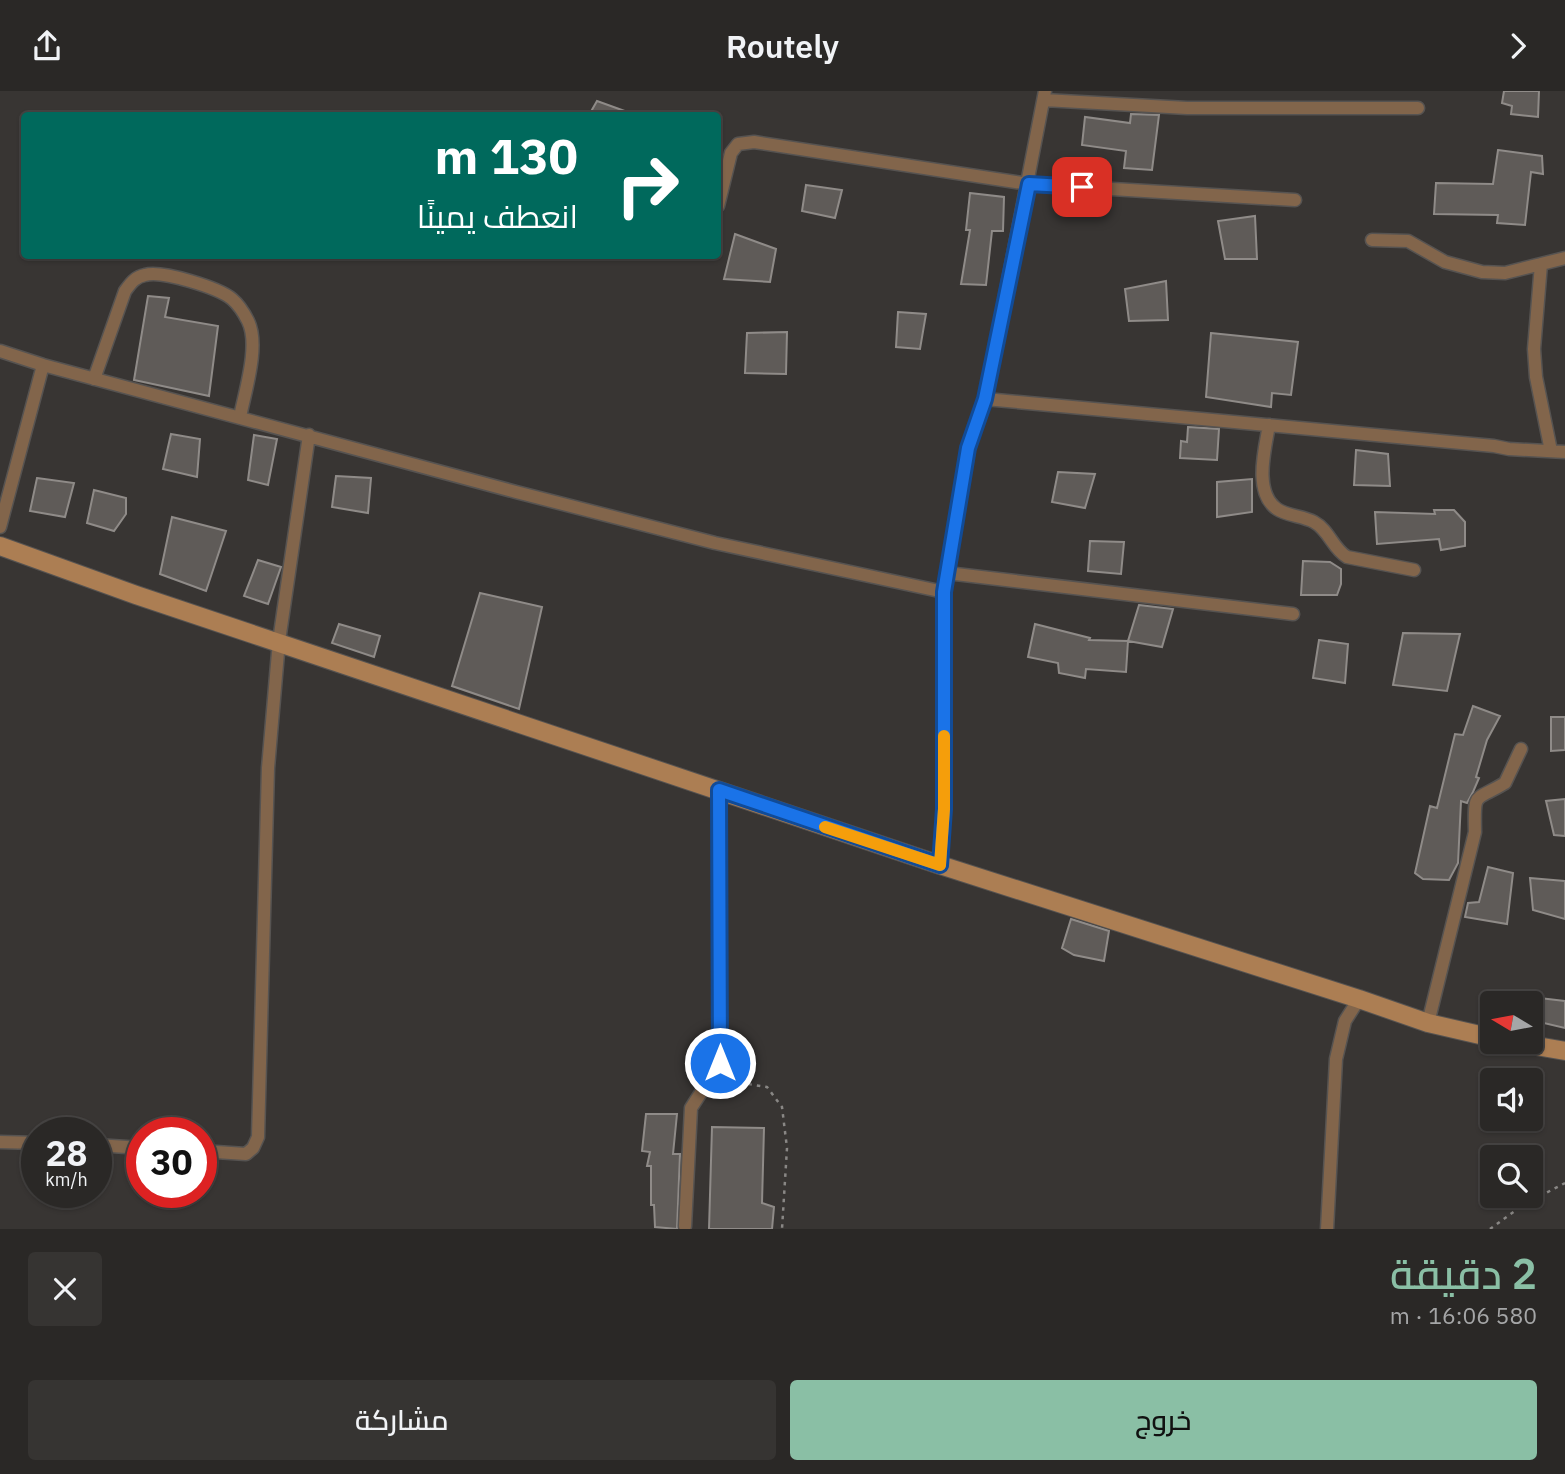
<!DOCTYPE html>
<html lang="ar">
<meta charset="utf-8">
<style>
:root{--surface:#2a2826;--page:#363432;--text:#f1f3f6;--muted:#a5a6a7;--line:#464443;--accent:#8abfa5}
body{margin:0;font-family:"IBM Plex Sans",Cairo,sans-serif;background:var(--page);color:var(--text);direction:rtl;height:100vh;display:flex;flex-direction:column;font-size:26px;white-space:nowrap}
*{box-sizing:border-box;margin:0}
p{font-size:23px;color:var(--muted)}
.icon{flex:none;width:38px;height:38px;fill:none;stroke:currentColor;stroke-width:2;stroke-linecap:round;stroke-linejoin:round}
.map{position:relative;height:1138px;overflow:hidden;direction:ltr}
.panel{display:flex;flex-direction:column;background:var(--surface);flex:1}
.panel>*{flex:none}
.guide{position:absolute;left:21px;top:21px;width:700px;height:147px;border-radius:7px;box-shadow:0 2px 5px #0004,0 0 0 2px var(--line);direction:rtl;background:#00695c;color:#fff;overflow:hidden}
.needle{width:46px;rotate:280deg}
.buttons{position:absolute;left:1480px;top:900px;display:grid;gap:14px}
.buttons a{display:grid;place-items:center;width:63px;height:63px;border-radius:7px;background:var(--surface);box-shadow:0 2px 5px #0004,0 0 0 2px var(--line);font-size:35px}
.speed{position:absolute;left:21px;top:1026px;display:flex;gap:14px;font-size:35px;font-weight:700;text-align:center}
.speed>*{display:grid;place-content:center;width:91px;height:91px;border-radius:50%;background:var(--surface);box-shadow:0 2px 5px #0004,0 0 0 2px var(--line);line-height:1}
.speed small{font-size:18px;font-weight:400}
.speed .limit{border:10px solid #d22;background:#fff;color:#111}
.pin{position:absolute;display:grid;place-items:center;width:60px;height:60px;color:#fff;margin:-30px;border-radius:14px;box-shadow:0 4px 10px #0006}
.me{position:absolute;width:77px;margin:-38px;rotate:0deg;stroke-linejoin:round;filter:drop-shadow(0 0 5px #0008)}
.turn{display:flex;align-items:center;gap:24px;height:147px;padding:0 28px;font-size:32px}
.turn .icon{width:91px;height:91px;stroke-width:2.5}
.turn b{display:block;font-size:49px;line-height:60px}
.round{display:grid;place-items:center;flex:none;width:74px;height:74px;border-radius:7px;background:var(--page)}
.head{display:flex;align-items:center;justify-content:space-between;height:119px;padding:0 28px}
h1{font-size:42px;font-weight:600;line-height:52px;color:var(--accent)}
.action{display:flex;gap:14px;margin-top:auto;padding:14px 28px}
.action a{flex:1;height:80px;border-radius:7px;background:var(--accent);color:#111;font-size:28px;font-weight:600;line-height:80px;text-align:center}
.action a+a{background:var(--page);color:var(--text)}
header{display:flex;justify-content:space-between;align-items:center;height:91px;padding:0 28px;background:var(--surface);font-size:32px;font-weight:600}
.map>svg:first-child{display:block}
</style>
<header><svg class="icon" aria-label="forward" viewBox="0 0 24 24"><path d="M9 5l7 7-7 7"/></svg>Routely<svg class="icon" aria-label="share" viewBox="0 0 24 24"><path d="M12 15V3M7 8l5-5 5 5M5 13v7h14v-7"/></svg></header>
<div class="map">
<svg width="1565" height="1138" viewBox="0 0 1565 1138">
<rect width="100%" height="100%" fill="#383533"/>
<path fill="#5f5b58" stroke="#8f8b88" stroke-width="2" d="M1504,0H1539L1538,26L1511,23L1512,15L1502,12Z
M597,10L633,23V24H589Z
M1131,23L1159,24L1152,79L1124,77L1126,60L1082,54L1085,26L1130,32Z
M1498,59L1542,65L1543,83L1531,81L1525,134L1497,132L1498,124L1434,123L1436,92L1493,93Z
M806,94L842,99L835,127L802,120Z
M970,102L1004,106L1003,140H992L986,194L961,193L970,139H966Z
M1255,125L1257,168H1225L1218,130Z
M735,143L776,158L770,191L724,188Z
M1166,190L1168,229L1129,230L1125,198Z
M148,205L169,207L165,226L218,235L209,305L134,289Z
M898,221L926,223L920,258L896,256Z
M787,241L786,283L745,282L747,242Z
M1211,242L1298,251L1291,304L1272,302L1271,316L1206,306Z
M1188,336L1219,338L1217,369L1180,367L1181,350L1187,351Z
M171,343L200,348L197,386L163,378Z
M254,344L277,348L268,394L248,389Z
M1356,359L1388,363L1390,395L1354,394Z
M1058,381L1095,383L1085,417L1052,411Z
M336,385L371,387L368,422L332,416Z
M37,387L74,392L65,426L30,420Z
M1252,388V421L1217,426V391Z
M94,399L126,407V423L114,440L87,432Z
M1434,419H1454L1465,431V455L1441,459L1439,448L1377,453L1375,421L1435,423Z
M172,426L226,440L206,500L160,483Z
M1090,450L1124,451L1121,483L1088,480Z
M258,469L281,476L268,513L244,505Z
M1303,470L1330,471L1341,478V493L1337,504H1301Z
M480,502L542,516L519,618L452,595Z
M1139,514L1173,518L1162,556L1128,550Z
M339,533L380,545L374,566L332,552Z
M1035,533L1090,547L1089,549L1128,550L1126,581L1086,578L1085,587L1059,582L1058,572L1028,566Z
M1403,542L1460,543L1447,600L1393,594Z
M1319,549L1348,553L1345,592L1313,587Z
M1473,615L1500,625L1487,649L1476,686L1479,687L1473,701L1467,712L1461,710L1458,772L1449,789L1423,788L1415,782L1430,715L1437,717L1455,643L1463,644Z
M1551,626H1565V659L1551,660Z
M1565,708V745L1554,744L1546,710Z
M1488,776L1513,782L1507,833L1465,826L1468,812L1479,811Z
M1530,787L1565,790V828L1533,819Z
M1071,828L1109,840L1104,870L1074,864L1062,857Z
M1531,906L1565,910V937L1531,929Z
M646,1023H677L673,1063H680L677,1138L655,1136L654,1114H651V1075H647L650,1061L642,1060Z
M712,1036L764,1037L762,1112L774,1116L772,1138H709Z"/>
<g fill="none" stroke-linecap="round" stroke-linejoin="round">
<defs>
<path id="street" d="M1044,9L1187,17H1418
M718,115L731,62L738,53L754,51L1029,93L1295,109
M1372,149L1408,150L1445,171L1482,181L1505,182L1565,167
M1541,173L1534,258L1536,286L1551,360
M0,260L43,274L516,401L715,452L944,501
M94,288L125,200C131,192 135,186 145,184C162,179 219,197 232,208C238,213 245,224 248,230C260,254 245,300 240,326
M985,308L1494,355L1509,358L1565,361
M1269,334C1265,358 1253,401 1277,418C1287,425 1303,425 1314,431C1329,439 1333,458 1347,466L1414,479
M0,436L43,274
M947,482L1293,523
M940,774L944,717V501L969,357L985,308L1045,0
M1428,932L1475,741C1474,699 1474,711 1505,692L1521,658
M0,1051L37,1052
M96,1054L142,1057
M201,1060L246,1063L253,1057L258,1046L268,677L279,550L309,344
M685,1135L691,1017L720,972L719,700
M1327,1138L1336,968L1345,930L1359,908"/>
<path id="secondary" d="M0,455L136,504L940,774L1359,908L1428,932L1493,947
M1508,950L1565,960"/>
</defs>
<use href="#street" stroke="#565351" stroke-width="15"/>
<use href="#secondary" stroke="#565351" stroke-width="20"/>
<path stroke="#898785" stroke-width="2.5" stroke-dasharray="3.5 5" stroke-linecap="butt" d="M726,985L729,990L767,996L782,1016L787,1057L782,1138
M1490,1138L1523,1114L1565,1092"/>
<use href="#street" stroke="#82654b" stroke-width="12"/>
<use href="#secondary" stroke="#ac7e53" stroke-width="18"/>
</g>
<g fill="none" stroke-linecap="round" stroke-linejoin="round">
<defs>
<path id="route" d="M720,972L719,699L940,774L944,718V501L968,357L985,308L1029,93L1082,96"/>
</defs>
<use href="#route" stroke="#114b97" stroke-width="18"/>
<use href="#route" stroke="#1a73e8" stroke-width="12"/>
<path stroke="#f59e0b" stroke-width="12" d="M825,736L940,774L944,718V645"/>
</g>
</svg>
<div class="buttons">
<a><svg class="needle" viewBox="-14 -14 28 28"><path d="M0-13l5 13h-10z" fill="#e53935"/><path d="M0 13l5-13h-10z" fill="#a5a6a7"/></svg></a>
<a><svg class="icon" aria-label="sound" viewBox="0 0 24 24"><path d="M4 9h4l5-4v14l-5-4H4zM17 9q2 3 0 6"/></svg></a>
<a><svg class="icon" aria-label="search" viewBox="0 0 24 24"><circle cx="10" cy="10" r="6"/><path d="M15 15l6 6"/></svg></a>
</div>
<div class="speed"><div>28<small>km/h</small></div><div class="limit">30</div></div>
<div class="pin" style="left:1082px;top:96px;background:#d93025"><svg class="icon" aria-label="arrive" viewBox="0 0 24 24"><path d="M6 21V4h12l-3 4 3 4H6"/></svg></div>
<svg class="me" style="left:720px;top:972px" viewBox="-20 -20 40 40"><circle r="17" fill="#1a73e8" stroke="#fff" stroke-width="3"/><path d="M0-11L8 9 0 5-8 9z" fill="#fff"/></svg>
<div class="guide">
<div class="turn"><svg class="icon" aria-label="right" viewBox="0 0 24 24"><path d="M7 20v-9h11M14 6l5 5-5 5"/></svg><div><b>130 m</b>انعطف يمينًا</div></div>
</div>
</div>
<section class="panel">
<div class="head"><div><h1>2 دقيقة</h1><p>580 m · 16:06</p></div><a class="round"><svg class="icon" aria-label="close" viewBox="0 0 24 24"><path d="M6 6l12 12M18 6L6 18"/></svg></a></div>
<div class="action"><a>خروج</a><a>مشاركة</a></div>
</section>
